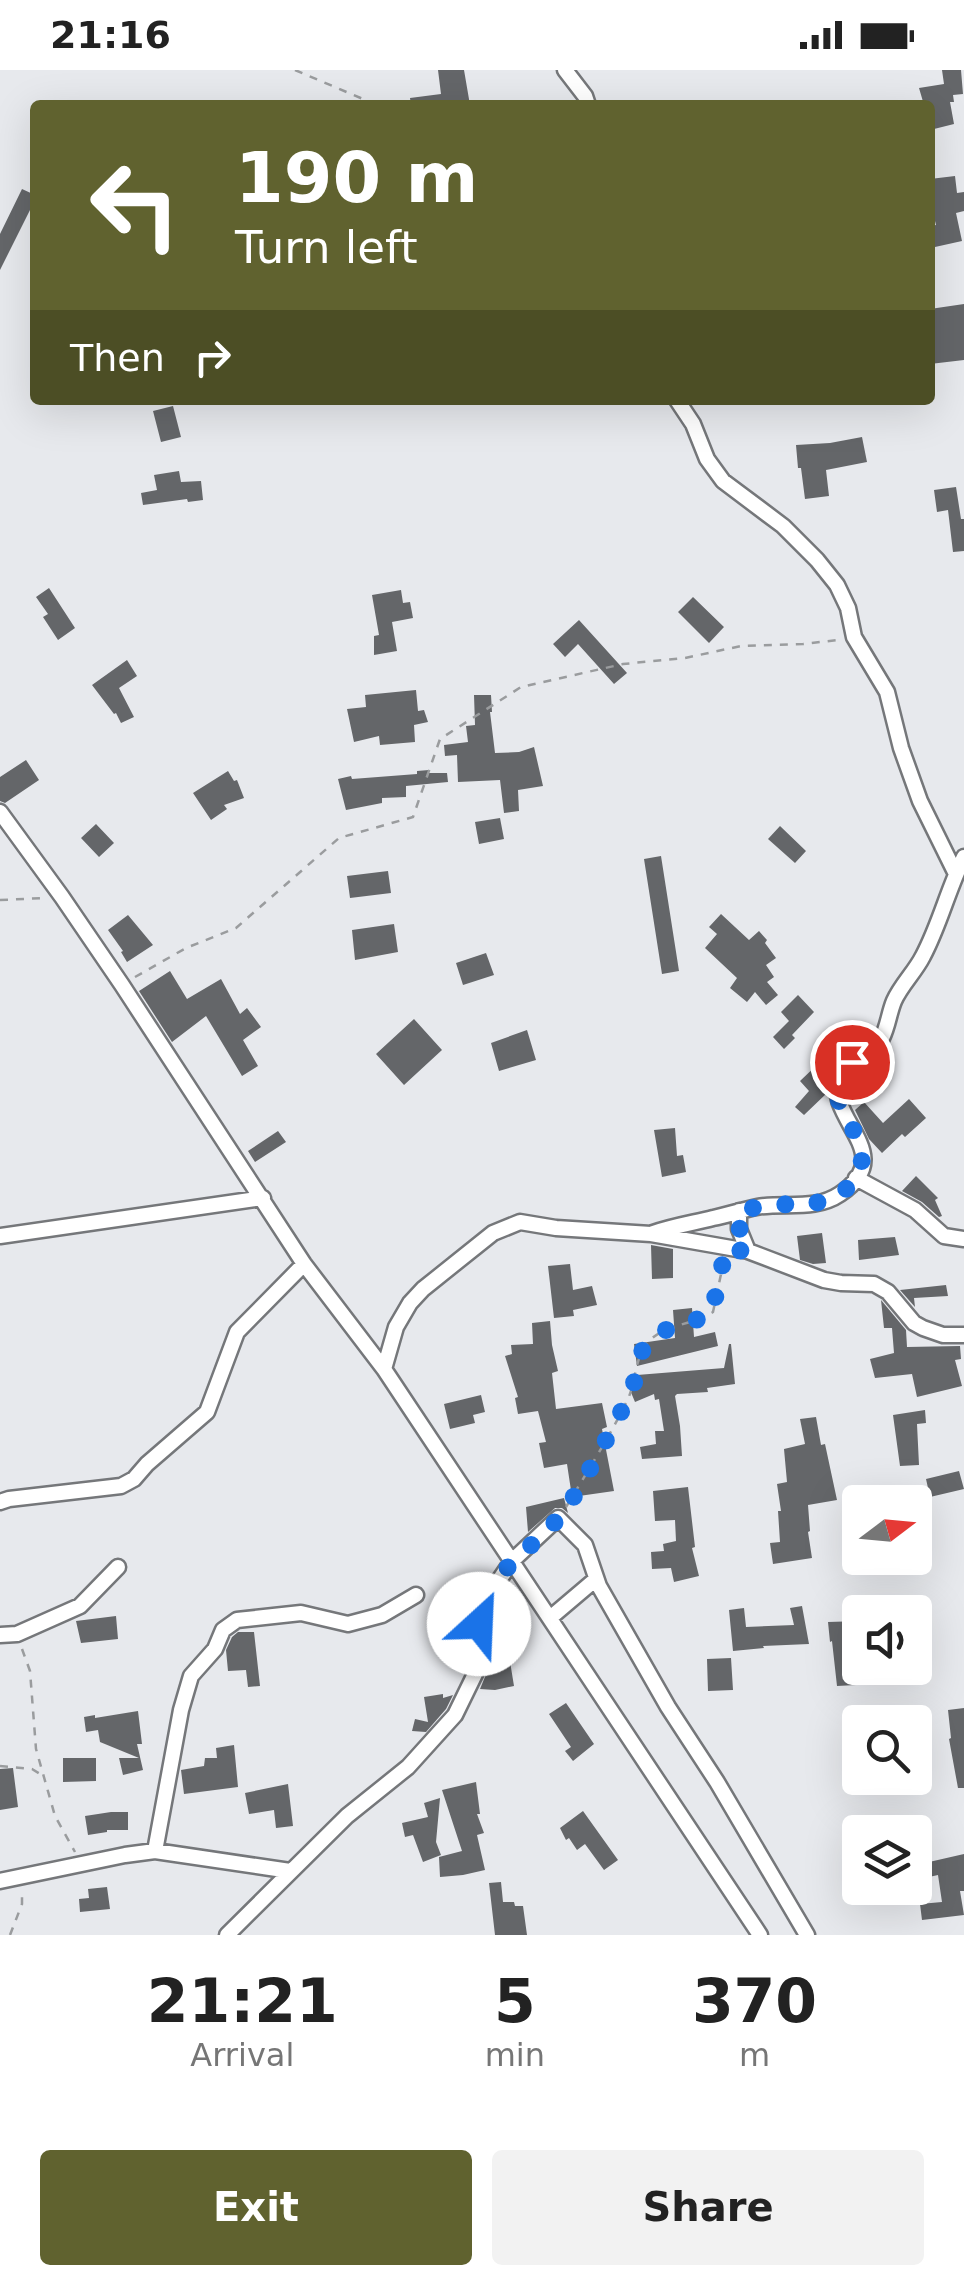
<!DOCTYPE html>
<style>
:root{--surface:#fff;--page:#f2f2f2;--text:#222;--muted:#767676;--accent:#60622f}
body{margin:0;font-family:"DejaVu Sans",sans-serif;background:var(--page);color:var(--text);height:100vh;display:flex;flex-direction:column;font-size:38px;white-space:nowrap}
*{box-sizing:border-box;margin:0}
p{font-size:32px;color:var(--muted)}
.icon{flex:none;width:55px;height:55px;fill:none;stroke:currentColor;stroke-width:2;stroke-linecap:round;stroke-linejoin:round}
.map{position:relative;height:1865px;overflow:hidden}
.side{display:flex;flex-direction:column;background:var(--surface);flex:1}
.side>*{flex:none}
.banner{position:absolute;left:30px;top:30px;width:905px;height:305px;border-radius:10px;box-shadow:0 10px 40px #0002;background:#60622f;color:#fff;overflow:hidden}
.needle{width:65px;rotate:74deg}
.controls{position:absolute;left:842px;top:1415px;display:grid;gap:20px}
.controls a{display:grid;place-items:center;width:90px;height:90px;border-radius:10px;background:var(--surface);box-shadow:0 10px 40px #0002;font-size:50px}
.pin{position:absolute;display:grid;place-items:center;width:85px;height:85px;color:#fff;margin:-42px;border:5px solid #fff;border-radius:50%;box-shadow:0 2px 10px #0007}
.me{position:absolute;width:110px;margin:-55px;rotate:25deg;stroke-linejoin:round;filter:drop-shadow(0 0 8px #0008)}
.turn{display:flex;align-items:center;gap:35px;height:210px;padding:0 40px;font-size:45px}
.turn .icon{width:130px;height:130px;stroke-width:2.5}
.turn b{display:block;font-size:70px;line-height:85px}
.then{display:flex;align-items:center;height:95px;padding:0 40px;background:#0003;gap:20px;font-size:38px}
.eta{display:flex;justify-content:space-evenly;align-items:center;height:170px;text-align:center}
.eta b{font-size:60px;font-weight:800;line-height:70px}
.primary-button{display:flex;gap:20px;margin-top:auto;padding:20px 40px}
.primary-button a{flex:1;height:115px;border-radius:10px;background:var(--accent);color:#fff;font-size:40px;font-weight:800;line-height:115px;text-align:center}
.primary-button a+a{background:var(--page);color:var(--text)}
.status{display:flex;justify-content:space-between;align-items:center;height:70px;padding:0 50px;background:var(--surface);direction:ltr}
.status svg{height:28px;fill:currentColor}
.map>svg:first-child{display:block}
</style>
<div class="status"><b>21:16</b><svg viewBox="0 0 49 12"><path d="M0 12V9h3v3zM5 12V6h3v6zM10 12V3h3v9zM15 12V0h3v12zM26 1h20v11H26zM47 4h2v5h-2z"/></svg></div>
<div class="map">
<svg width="964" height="1865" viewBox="0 0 964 1865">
<rect width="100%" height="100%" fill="#e7e9ed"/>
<path fill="#646669" d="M438,0H464L470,35H411L410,28L441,24Z
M942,0H961L963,24L953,25L954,32H950L954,54L930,60V35H924L919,18L944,14Z
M955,106L957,123L964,122V141L956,143L962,171L935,177L931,156L936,155L930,131V109Z
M22,119L35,125V130L0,200V164Z
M964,234V290L930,294V239Z
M173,336L181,367L161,372L153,341Z
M862,367L867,392L826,400L829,426L805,429L801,398H798L796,375L830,373Z
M179,401L181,412L201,411L203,430L188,432L187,429L143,435L141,423L157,420L154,405Z
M956,417L961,449H964V481L953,482L948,440L937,442L934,420Z
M49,518L75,558L58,570L43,547L48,544L36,527Z
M401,520L403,533L410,532L413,548L392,552L397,581L374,585V566L379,565L372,525Z
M693,527L724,557L709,573L678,542Z
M579,550L627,603L614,614L578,574L565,587L553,574Z
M127,590L137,606L119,618L134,647L121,653L116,643L114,644L92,615Z
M416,620L418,641L424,640L428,652L414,655L415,672L380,675L379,666L354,672L347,639L366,637L365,625Z
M474,625H491L492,642H490L495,683L519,682L534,677L543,716L518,720L519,741L504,743L500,710L458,712L457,685L445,686L444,675L468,672L466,656L475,655Z
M26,690L39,710L5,733L0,731V707Z
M429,700V703H447L448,712L406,716V727L382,728V733L346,740L338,709L351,706L352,709L417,704V701Z
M228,701L234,711L237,710L244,728L224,735L227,739L211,750L193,723Z
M500,748L504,769L479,774L475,752Z
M96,754L114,773L99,787L81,768Z
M780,756L806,781L795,793L768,769Z
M661,786L679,901L662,904L644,789Z
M388,801L391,823L350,828L347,806Z
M721,844L749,870L759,861L767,870L765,873L776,888L766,895L774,907L767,912L778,925L766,935L755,922L747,932L730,918L737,908L705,878L717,864L709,857Z
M128,845L153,875L127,892L121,882L123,881L108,860Z
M394,854L398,882L355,890L352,860Z
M486,883L494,905L463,915L456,893Z
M170,901L187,929L221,909L240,944L247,938L261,957L243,970L258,996L242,1006L206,946L172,972L139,921Z
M798,925L814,942L792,965L795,968L784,979L773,967L789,951L781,942Z
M414,949L442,980L404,1015L376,984Z
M527,960L536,990L499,1001L491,973Z
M821,991L830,1001L827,1023L804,1045L795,1037L809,1021L800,1011Z
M909,1029L926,1048L905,1067L902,1064L882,1083L869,1069L855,1040L864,1032L883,1053Z
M675,1058L677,1086L683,1085L686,1102L662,1107L654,1060Z
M278,1061L286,1072L255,1092L248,1081Z
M916,1106L938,1128L935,1130L942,1146L939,1147L922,1132L902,1121Z
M822,1163L826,1193L813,1194L800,1190L797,1166Z
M895,1167L899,1185L859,1190L858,1170Z
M651,1175L673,1179V1208L652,1209Z
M570,1194L573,1220L592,1216L597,1235L573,1240L574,1246L554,1248L548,1196Z
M946,1215L948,1226L914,1228L915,1237L900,1220Z
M881,1230L906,1260L907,1277L960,1276L961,1289L955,1290L962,1316L917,1327L912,1304L875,1308L870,1289L894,1283L892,1258H884Z
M692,1238L694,1267L715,1262L718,1276L637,1296L634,1274L675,1268L673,1240Z
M550,1251L552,1275L558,1301L552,1303L556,1339L602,1333L607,1357L602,1359L614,1421L572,1427L567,1394L544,1398L539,1373L546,1372L538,1341L518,1344L515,1328L518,1327L505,1286L512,1284L511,1275L533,1274L532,1253Z
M729,1274H731L735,1314L707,1318L708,1322L677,1324L675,1326L680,1356L682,1386L642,1389L640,1377L656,1374L655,1361H664L659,1329L655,1330L654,1324L635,1332L630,1320L640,1317L637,1305L724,1298Z
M481,1325L485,1342L473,1345L475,1353L450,1359L444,1334Z
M925,1340L926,1353L917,1354L919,1395L900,1396L893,1345Z
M816,1347L821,1375L825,1374L837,1430L808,1435L810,1461L808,1462L812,1488L773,1494L770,1473L780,1472L778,1441H781L777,1414L787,1412L784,1379L805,1374L800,1349Z
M959,1401L964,1419L930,1427L926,1409Z
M688,1417L695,1477L692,1478L699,1506L674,1512L671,1498L652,1499L651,1482L664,1481L663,1474L676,1471L675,1450L655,1451L653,1421Z
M564,1428L568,1443L562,1438H555L528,1462L526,1437Z
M802,1536L809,1574L763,1576L764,1578L733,1581L729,1540L744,1538L746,1557L794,1555L790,1538Z
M116,1546L118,1569L81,1573L76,1551Z
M860,1551V1601H856V1615L837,1616L832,1571L830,1572L828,1552Z
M238,1562H254L260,1616L248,1617L246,1600L228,1601L226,1580L232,1567Z
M507,1573L514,1616L495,1620L480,1619L487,1602L490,1574Z
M731,1588L733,1620L708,1621L707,1589Z
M443,1624V1628L453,1625L446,1639L426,1662L412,1661L415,1649L428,1652L424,1627Z
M566,1633L594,1674L573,1691L565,1681L571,1677L549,1644Z
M964,1638V1718H958L949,1669L951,1668L948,1640Z
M138,1641L142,1674H137L143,1700L123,1705L119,1688H139L100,1672L98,1660L86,1662L84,1647L95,1645V1648Z
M234,1675L238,1717L184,1724L181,1700L204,1696L205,1688H217L216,1678Z
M63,1688H96V1711L63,1712Z
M13,1698L18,1737L0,1740V1699Z
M476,1712L480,1744H477L484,1763L477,1765L485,1800L463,1805L440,1807L439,1787L462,1781L442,1720Z
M288,1714L293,1756L276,1758L274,1740L249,1744L245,1723Z
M440,1728L436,1772L441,1785L423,1792L413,1765L405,1767L402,1753L428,1747L424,1733Z
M583,1741L618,1790L604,1800L585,1774L577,1780L569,1768L566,1770L560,1758Z
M111,1742H128V1760H107V1762L88,1765L85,1746Z
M964,1784V1821H960L964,1845L922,1850L920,1834L942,1832L938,1805L920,1809L916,1795Z
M501,1812L503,1832H514L515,1836H523L527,1865H495L489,1813Z
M107,1817L110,1839L80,1842L79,1829L89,1828L88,1819Z"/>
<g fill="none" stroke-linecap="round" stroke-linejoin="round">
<defs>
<path id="street" d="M565,0L585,26L588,35
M677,330L693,354L707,389L723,411L783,456L817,490L837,515L848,538L854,567L887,622L901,678L920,731L956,804
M0,742L62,827L122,915L304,1194L384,1299L760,1865
M856,1108L915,1140L944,1166L964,1169
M739,1141V1159L748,1181
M653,1163C673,1156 693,1153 713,1148C728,1145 742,1140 757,1137C785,1132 815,1141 840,1124C899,1084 827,1051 838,1008C844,988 872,986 882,968C888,956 889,943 894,931C901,915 915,902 923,886C940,854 948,819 964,787
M0,1166L263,1128
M384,1299L396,1257L410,1233L423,1219L493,1163L520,1152L556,1158L651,1164L748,1181L824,1210L841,1213L874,1214L888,1222L914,1253L923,1258L943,1265H964
M0,1432L9,1429L121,1416L134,1409L147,1394L207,1342L237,1262L304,1194
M550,1548L596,1509
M0,1565L17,1564L80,1536L118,1497
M155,1781L181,1640L191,1606L215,1579L223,1560L237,1550L301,1543L348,1554L382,1545L416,1525
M0,1811L125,1785L155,1781L290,1801
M227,1865L347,1746L408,1697L455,1645L477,1600L480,1581L479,1547L483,1534L512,1491L558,1448L585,1475L599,1516L668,1637L717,1712L807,1865"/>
</defs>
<use href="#street" stroke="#75777a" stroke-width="19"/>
<path stroke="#9a9c9e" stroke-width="2.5" stroke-dasharray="8 8" stroke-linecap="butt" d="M295,0L377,35
M0,830L43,828
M135,907L186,878L236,858L339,768L413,747L440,669L521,617L623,594L685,588L741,576L803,574L838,570
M566,1437C587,1402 610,1366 628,1329C636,1311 635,1285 649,1271C666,1254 693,1255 713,1242L724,1190
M22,1579L30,1601L36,1679L55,1746L75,1782
M0,1696L32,1699L45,1707
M10,1865L22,1834V1823"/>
<use href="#street" stroke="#fff" stroke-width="14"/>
</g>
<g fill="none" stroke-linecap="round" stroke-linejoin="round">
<path stroke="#1a73e8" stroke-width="18" stroke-dasharray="0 32.4" d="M479,1554C482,1505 533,1480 560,1446C577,1425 590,1398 604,1374C613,1356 624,1338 632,1319C637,1306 637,1288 645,1276C660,1254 692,1256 712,1242L726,1178L748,1182L738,1154L739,1141C749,1139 759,1136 770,1135C805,1132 837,1141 858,1103C879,1065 805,1023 852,992"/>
</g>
</svg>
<div class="controls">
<a><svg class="needle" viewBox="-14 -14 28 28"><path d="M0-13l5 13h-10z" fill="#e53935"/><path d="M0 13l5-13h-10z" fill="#767676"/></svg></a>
<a><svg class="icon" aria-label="sound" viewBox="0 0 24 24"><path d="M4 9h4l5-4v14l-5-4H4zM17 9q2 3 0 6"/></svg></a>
<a><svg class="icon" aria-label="search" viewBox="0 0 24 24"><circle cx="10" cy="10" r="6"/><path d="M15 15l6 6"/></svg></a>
<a><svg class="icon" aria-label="layers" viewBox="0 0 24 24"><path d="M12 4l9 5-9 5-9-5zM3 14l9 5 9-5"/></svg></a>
</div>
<div class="pin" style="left:852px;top:992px;background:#d93025"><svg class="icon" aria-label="arrive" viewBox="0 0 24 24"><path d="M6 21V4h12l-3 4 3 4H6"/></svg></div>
<svg class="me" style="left:479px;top:1554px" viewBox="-20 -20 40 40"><circle r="19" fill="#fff"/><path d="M0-13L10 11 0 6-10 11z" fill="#1a73e8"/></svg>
<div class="banner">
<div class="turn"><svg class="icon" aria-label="left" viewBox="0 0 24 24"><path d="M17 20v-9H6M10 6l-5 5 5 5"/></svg><div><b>190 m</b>Turn left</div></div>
<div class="then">Then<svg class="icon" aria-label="right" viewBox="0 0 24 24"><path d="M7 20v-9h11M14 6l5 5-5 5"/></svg></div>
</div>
</div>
<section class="side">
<div class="eta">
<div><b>21:21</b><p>Arrival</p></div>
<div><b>5</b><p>min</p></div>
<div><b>370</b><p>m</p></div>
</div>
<div class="primary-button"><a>Exit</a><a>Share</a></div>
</section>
